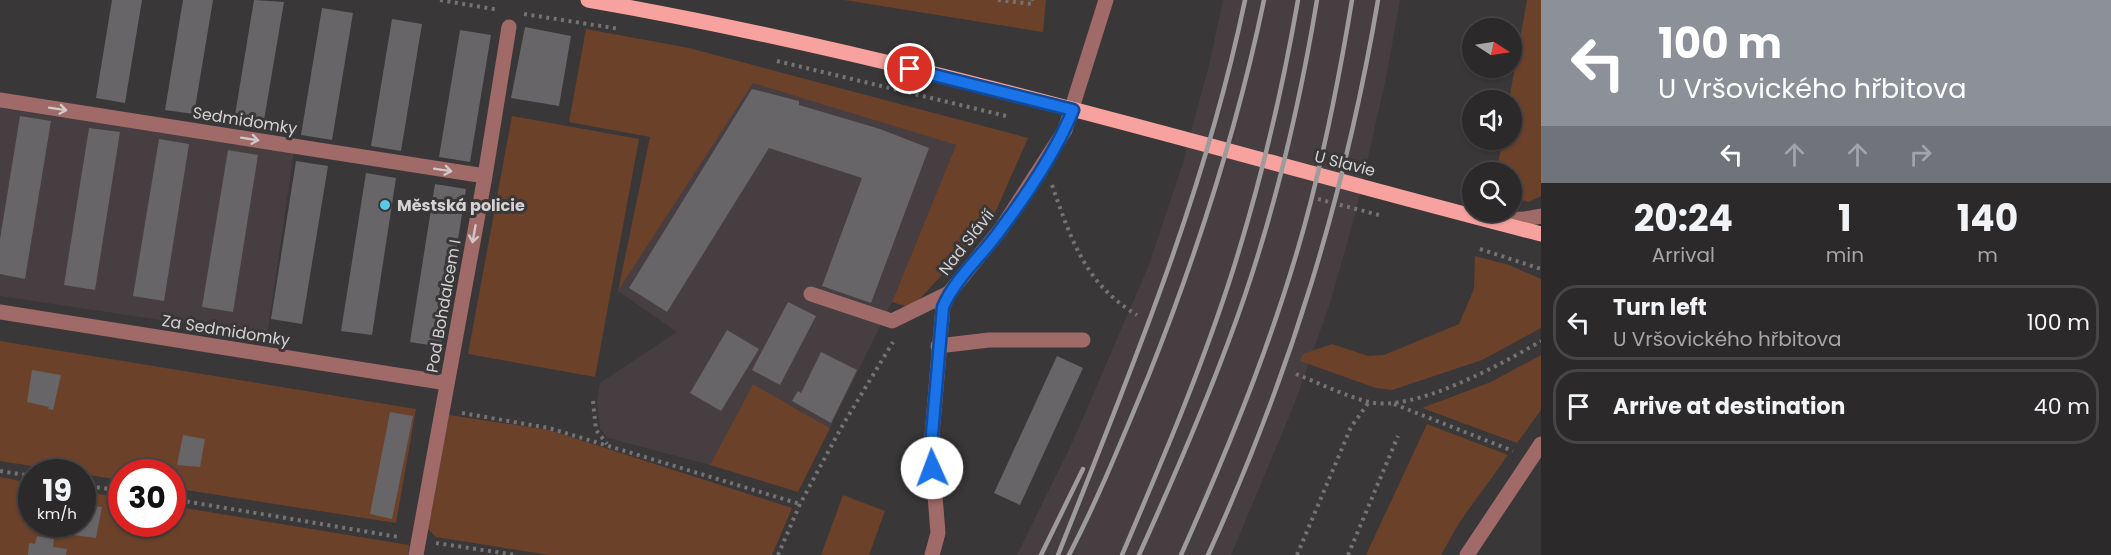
<!DOCTYPE html>
<meta charset="utf-8">
<style>
:root{--surface:#2b292a;--page:#373536;--text:#f1f3f6;--muted:#a6a6a8;--line:#474547}
body{margin:0;font-family:Poppins,sans-serif;background:var(--page);color:var(--text);height:100vh;display:flex;flex-direction:column;font-size:22px;white-space:nowrap}
*{box-sizing:border-box;margin:0}
p{font-size:20px;color:var(--muted)}
.icon{flex:none;width:33px;height:33px;fill:none;stroke:currentColor;stroke-width:2;stroke-linecap:round;stroke-linejoin:round}
.map{position:relative;flex:1;overflow:hidden}
.panel{display:flex;flex-direction:column;background:var(--surface);width:570px}
.panel>*{flex:none}
.banner{background:#8c9099;color:#fff;overflow:hidden}
.needle{width:39px;rotate:102deg}
.fabs{position:absolute;left:1462px;top:18px;display:grid;gap:12px}
.fabs a{display:grid;place-items:center;width:60px;height:60px;border-radius:50%;background:var(--surface);box-shadow:0 2px 4px #0004,0 0 0 2px var(--line);font-size:30px}
.speed{position:absolute;left:18px;top:459px;display:flex;gap:12px;font-size:30px;font-weight:700;text-align:center}
.speed>*{display:grid;place-content:center;width:78px;height:78px;border-radius:50%;background:var(--surface);box-shadow:0 2px 4px #0004,0 0 0 2px var(--line);line-height:1}
.speed small{font-size:15px;font-weight:400}
.speed .limit{border:9px solid #d22;background:#fff;color:#111}
.pin{position:absolute;display:grid;place-items:center;width:51px;height:51px;color:#fff;margin:-26px;border:3px solid #fff;border-radius:50%;box-shadow:0 2px 6px #0007}
.me{position:absolute;width:66px;margin:-33px;rotate:358deg;stroke-linejoin:round;filter:drop-shadow(0 0 4px #0008)}
.turn{display:flex;align-items:center;gap:21px;height:126px;padding:0 18px;font-size:27px}
.turn .icon{width:78px;height:78px;stroke-width:2.5}
.turn b{display:block;font-size:42px;line-height:51px}
.lanes{display:flex;align-items:center;height:57px;padding:0 18px;background:#0003;justify-content:center;gap:30px;direction:ltr}
.lanes .off{opacity:.35}
.eta{display:flex;justify-content:space-evenly;align-items:center;height:102px;text-align:center}
.eta b{font-size:36px;font-weight:700;line-height:42px}
ul{padding:0;list-style:none}
li{display:flex;align-items:center;gap:18px;height:75px;margin:0 12px 9px;padding:0 6px;border:3px solid var(--line);border-radius:24px}
li div{flex:1}
li b{display:block;font-size:22px}
li em{font-style:normal}
main{display:flex;flex:1;min-height:0}
.map>svg:first-child{display:block}
</style>
<main>
<div class="map">
<svg width="1541" height="555" viewBox="0 0 1541 555">
<rect width="100%" height="100%" fill="#393738"/>
<path fill="#473e41" d="M1223,0H1400L1386,78L1355,215L1330,303L1294,405L1231,555H1017L1073,441L1148,267L1182,166L1210,61Z
M753,82L956,145L892,302L830,428L753,384L710,465L608,438L600,429L597,401L600,383L677,332L618,291Z
M0,108L294,152L267,336L0,296Z"/>
<path fill="#6c412a" d="M844,0H1046L1043,32Z
M1527,0H1541V196L1529,202L1512,198V172H1497L1502,140H1512V100H1509Z
M586,29L689,48L1028,138L990,224L911,308L892,302L956,145L753,83L618,291L650,137L569,122Z
M512,116L639,139L595,377L468,354Z
M1475,256L1509,265L1541,279V328L1482,360L1392,390L1376,388L1300,361L1303,354L1332,344L1368,356L1384,355L1459,324L1474,289Z
M0,341L416,409L396,523L173,488L172,472H122L121,480L0,461Z
M1541,355V410L1517,443L1422,408L1491,382Z
M753,384L830,428L798,492L710,465Z
M449,415L549,430L792,508L772,555H549L436,537L428,529Z
M1427,424L1508,455L1459,523L1441,555H1366Z
M0,477L31,483L32,524H82L83,491L121,498L122,524H172L173,506L409,545L408,555H0Z
M843,495L885,511L869,555H821Z"/>
<path fill="#676567" d="M112,0H142L125,103L96,98Z
M183,0H213L194,114L165,110Z
M254,0L284,2L263,126L234,121Z
M322,8L353,13L332,140L301,135Z
M392,19L422,24L401,151L371,146Z
M525,27L571,36L559,106L511,98Z
M460,30L491,35L470,162L439,157Z
M752,89L799,101V105L880,129L929,148L871,303L822,286L862,178L769,148L667,312L629,288Z
M20,116L51,121L25,279L0,274V239Z
M89,128L120,132L95,290L64,285Z
M159,139L189,144L164,301L133,296Z
M228,150L258,155L233,312L202,307Z
M296,161L328,166L302,324L271,319Z
M366,173L396,178L372,335L341,331Z
M435,184L466,189L441,347L410,342Z
M788,302L816,316L780,385L752,370Z
M727,330L759,349L721,411L690,393Z
M821,352L857,370L831,423L792,401L798,391L801,393Z
M1057,356L1083,368L1020,505L994,493Z
M32,370L61,375L53,410L48,409L49,407L27,402Z
M390,412L413,416L392,519L370,514Z
M183,435L205,439L200,467L177,465Z
M82,504L102,507L96,538L73,535L74,528L66,527L67,524H82Z
M37,536L54,539L53,547L67,549L66,555H28L29,543L35,544Z"/>
<g fill="none" stroke-linecap="round" stroke-linejoin="round">
<path stroke="#747273" stroke-width="4" stroke-dasharray="3 4.5" stroke-linecap="butt" d="M440,0L499,10
M998,0L1032,4V0
M524,14L620,29
M777,61L1006,116
M1052,185C1071,239 1085,284 1137,315
M1318,199L1379,215
M1480,249L1541,269
M1296,374C1319,383 1345,396 1369,402C1413,413 1502,364 1541,341
M593,401L596,430L607,444
M1394,404L1513,451
M462,413L549,428L800,504
M0,471L32,476
M82,485L122,491
M172,499L399,537
M436,543L516,555
M778,555L800,504L841,428L893,342
M1297,555L1351,427L1369,402
M1348,555L1398,436"/>
<path stroke="#9f6a68" stroke-width="15" d="M0,100L485,176
M1496,220L1525,219L1541,216
M811,294L892,321L949,293
M0,312L447,383
M938,346L989,340H1083
M416,555L485,176L509,27
M932,555L938,533L931,446L943,307L949,293L1001,229L1065,130L1106,0
M1467,555L1541,444"/>
<path stroke="#f7a29f" stroke-width="15" d="M588,0C911,56 1225,153 1541,234"/>
<path stroke="#9d9b9b" stroke-width="4.5" d="M1041,555L1083,469
M1058,555C1130,373 1205,193 1245,0
M1069,555C1099,497 1123,437 1148,377C1197,254 1237,130 1264,0
M1122,555C1162,461 1202,368 1233,270C1261,181 1282,92 1298,0
M1139,555C1171,484 1202,413 1229,340C1270,231 1298,115 1317,0
M1181,555C1232,440 1280,323 1311,201C1328,134 1341,67 1352,0
M1208,555C1290,375 1345,195 1378,0"/>
</g>
<defs><path id="oneway-shaft" d="M-6 0H5M1.5-3L5.5 0L1.5 3" fill="none" stroke-width="1.6" stroke-linecap="round" stroke-linejoin="round" transform="scale(1.5)"/></defs>
<g stroke="#cfc8c7">
<use href="#oneway-shaft" transform="translate(58 109) rotate(9)"/>
<use href="#oneway-shaft" transform="translate(250 139) rotate(9)"/>
<use href="#oneway-shaft" transform="translate(443 170) rotate(9)"/>
<use href="#oneway-shaft" transform="translate(474 234) rotate(100)"/>
</g>
<g fill="none" stroke-linecap="round" stroke-linejoin="round">
<defs>
<path id="route" d="M910,69L1073,110C1058,148 1026,196 1001,229C983,255 956,277 943,307L931,446L932,468"/>
</defs>
<use href="#route" stroke="#114b97" stroke-width="15"/>
<use href="#route" stroke="#1a73e8" stroke-width="10"/>
</g>
<circle fill="#5bc8e7" stroke="#393738" stroke-width="2" cx="385" cy="205" r="6"/>
<g text-anchor="middle" stroke-width="6" stroke-linejoin="round" paint-order="stroke">
<g font-size="16" fill="#d4d2d2" stroke="#393738">
<text transform="translate(245 120) rotate(9)" y="6">Sedmidomky</text>
<text transform="translate(1345 163) rotate(14)" y="6">U Slavie</text>
<text transform="translate(966 242) rotate(-52)" y="6">Nad Slávií</text>
<text transform="translate(443 306) rotate(-80)" y="6">Pod Bohdalcem I</text>
<text transform="translate(226 330) rotate(9)" y="6">Za Sedmidomky</text>
</g>
<g font-size="16" font-weight="bold" fill="#d4d2d2" stroke="#393738" text-anchor="start">
<text x="397" y="211">Městská policie</text>
</g>
</g>
</svg>
<div class="fabs">
<a><svg class="needle" viewBox="-14 -14 28 28"><path d="M0-13l5 13h-10z" fill="#e53935"/><path d="M0 13l5-13h-10z" fill="#a6a6a8"/></svg></a>
<a><svg class="icon" aria-label="sound" viewBox="0 0 24 24"><path d="M4 9h4l5-4v14l-5-4H4zM17 9q2 3 0 6"/></svg></a>
<a><svg class="icon" aria-label="search" viewBox="0 0 24 24"><circle cx="10" cy="10" r="6"/><path d="M15 15l6 6"/></svg></a>
</div>
<div class="speed"><div>19<small>km/h</small></div><div class="limit">30</div></div>
<div class="pin" style="left:910px;top:69px;background:#d93025"><svg class="icon" aria-label="arrive" viewBox="0 0 24 24"><path d="M6 21V4h12l-3 4 3 4H6"/></svg></div>
<svg class="me" style="left:932px;top:468px" viewBox="-20 -20 40 40"><circle r="19" fill="#fff"/><path d="M0-13L10 11 0 6-10 11z" fill="#1a73e8"/></svg>
</div>
<section class="panel">
<div class="banner">
<div class="turn"><svg class="icon" aria-label="left" viewBox="0 0 24 24"><path d="M17 20v-9H6M10 6l-5 5 5 5"/></svg><div><b>100 m</b>U Vršovického hřbitova</div></div>
<div class="lanes"><svg class="icon" aria-label="left" viewBox="0 0 24 24"><path d="M17 20v-9H6M10 6l-5 5 5 5"/></svg><svg class="icon off" aria-label="ahead" viewBox="0 0 24 24"><path d="M12 20V5M6 11l6-6 6 6"/></svg><svg class="icon off" aria-label="ahead" viewBox="0 0 24 24"><path d="M12 20V5M6 11l6-6 6 6"/></svg><svg class="icon off" aria-label="right" viewBox="0 0 24 24"><path d="M7 20v-9h11M14 6l5 5-5 5"/></svg></div>
</div>
<div class="eta">
<div><b>20:24</b><p>Arrival</p></div>
<div><b>1</b><p>min</p></div>
<div><b>140</b><p>m</p></div>
</div>
<ul>
<li><svg class="icon" aria-label="left" viewBox="0 0 24 24"><path d="M17 20v-9H6M10 6l-5 5 5 5"/></svg><div><b>Turn left</b><p>U Vršovického hřbitova</p></div><em>100 m</em></li>
<li><svg class="icon" aria-label="arrive" viewBox="0 0 24 24"><path d="M6 21V4h12l-3 4 3 4H6"/></svg><div><b>Arrive at destination</b></div><em>40 m</em></li>
</ul>
</section>
</main>
